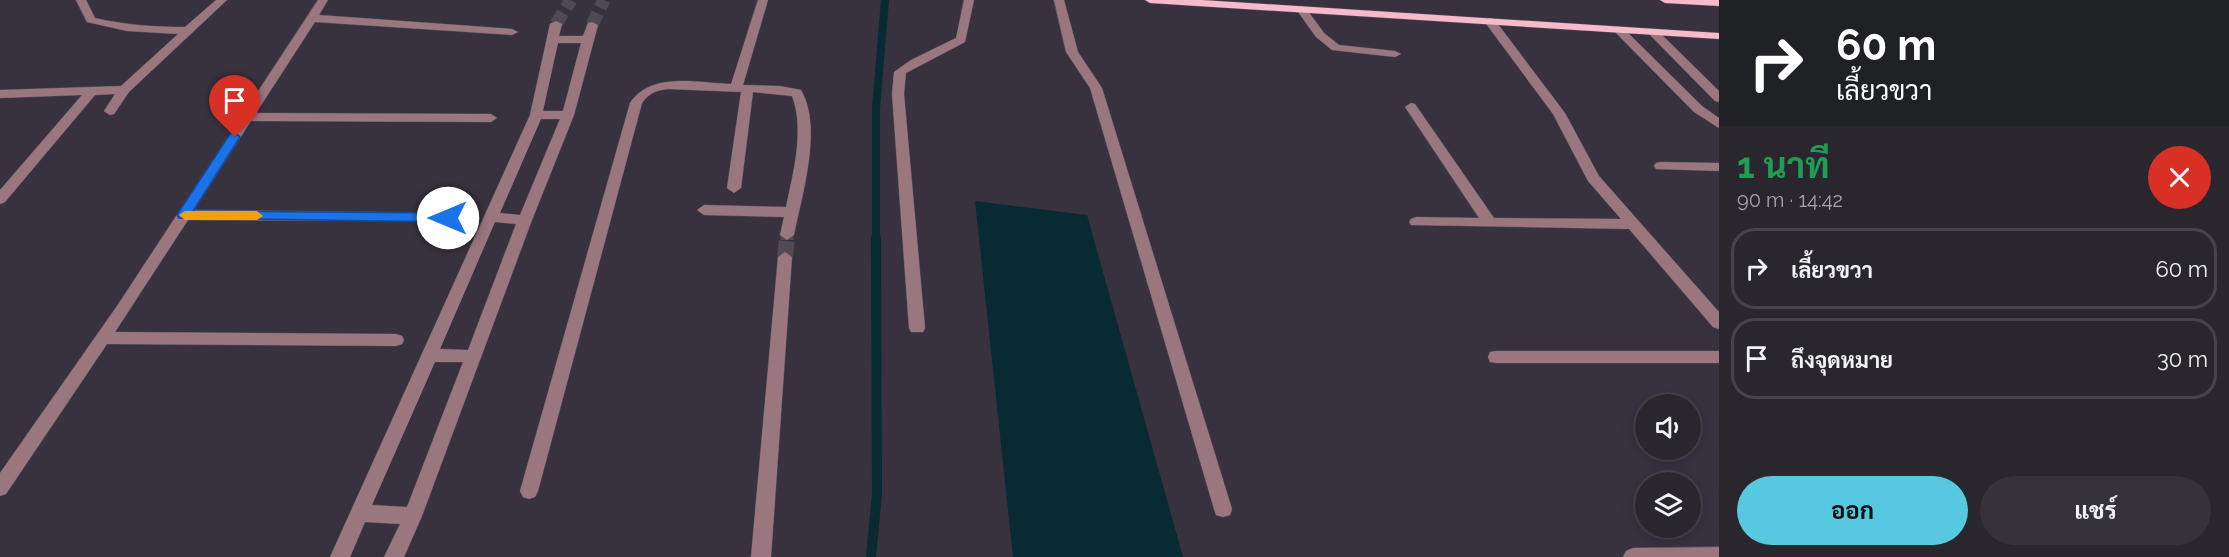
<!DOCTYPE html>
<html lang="th">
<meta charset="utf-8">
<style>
:root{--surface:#2a262e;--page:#36323a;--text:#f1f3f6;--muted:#a5a5aa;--line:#46434a;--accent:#56c9e0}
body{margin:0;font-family:Raleway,Sarabun,sans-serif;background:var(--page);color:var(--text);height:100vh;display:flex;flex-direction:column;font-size:22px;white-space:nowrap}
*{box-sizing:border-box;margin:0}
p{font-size:20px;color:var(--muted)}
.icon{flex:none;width:33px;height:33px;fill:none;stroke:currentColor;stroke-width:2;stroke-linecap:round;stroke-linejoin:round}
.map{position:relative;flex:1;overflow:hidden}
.drawer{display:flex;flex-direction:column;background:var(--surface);width:510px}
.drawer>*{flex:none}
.banner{background:#202124;color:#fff;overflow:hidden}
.fabs{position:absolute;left:1635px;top:394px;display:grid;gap:12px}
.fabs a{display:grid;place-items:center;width:66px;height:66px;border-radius:50%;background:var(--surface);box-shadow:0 3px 15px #0003,0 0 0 2px var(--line);font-size:30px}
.pin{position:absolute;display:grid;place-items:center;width:51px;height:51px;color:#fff;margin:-62px -26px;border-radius:50% 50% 50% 0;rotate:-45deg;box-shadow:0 0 6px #0007}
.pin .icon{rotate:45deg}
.me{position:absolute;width:66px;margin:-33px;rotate:270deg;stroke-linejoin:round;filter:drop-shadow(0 0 4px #0008)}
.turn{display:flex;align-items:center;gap:21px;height:126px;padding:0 18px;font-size:27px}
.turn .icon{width:78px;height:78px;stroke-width:2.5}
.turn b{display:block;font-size:42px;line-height:51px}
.round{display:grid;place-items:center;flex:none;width:63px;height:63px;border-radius:32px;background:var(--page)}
.overview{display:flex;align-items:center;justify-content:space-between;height:102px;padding:0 18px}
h1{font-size:36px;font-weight:700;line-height:45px;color:#1e9e55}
.action{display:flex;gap:12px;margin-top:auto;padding:12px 18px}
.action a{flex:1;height:69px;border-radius:36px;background:var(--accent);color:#111;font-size:24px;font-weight:700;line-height:69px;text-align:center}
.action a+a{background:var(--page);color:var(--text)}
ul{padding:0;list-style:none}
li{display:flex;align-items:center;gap:18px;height:81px;margin:0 12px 9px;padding:0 6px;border:3px solid var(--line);border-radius:24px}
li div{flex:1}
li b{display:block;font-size:22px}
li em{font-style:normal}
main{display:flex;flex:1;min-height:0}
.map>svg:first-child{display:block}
</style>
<main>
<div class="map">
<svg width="1719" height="557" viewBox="0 0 1719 557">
<rect width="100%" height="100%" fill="#38323e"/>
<path fill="#072a33" d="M975,201L1087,215L1183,557H1013Z"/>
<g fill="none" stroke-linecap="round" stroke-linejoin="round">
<path stroke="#072a33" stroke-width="8" d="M876,240V108L885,0"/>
<path stroke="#072a33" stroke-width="10" d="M871,557L877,494L876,238"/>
<path stroke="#504a55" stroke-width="13" stroke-dasharray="13 6" stroke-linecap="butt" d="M556,24L571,0
M592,25L604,0
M787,240V235"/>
<path stroke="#504a55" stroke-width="16" stroke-dasharray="16 8" stroke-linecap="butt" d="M785,257L787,238"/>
<defs>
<path id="minor" d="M76,0H86L95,18C125,25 155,27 185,27L216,0H227L129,92L114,114L110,115L104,111L115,94L95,95L5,202L0,204V190L82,95L0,98V90L121,86L178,34L127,31L87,22Z
M318,0H328L319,15L512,29L518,32L512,35L315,22L256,113L491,114L497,118L491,122L251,121L194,210L448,213L453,215L455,218L453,221L188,220L115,332L396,334L402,336L404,340L402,344L396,346L107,344L6,494L0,496V473L117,306Z
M758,0H768L743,85L780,86L801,90C823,127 802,195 794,235L787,240L780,235L784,217L704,215L697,210L704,205L786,207C793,173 805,130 792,96L753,92L741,188L734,193L727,188L741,92L668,89C657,90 649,93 642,103L538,491L535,497L529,499L523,497L520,491L630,103C651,71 698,83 731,84Z
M964,0H974L965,42L906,73L904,94L925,328L923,332H911L909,328L892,94L894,72L911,60L956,38Z
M1054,0H1064L1078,52L1102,88L1232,509L1230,515L1223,517L1216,515L1214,509L1090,88L1066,52Z
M1301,6L1305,7L1324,33L1339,45L1395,51L1401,54L1395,57L1332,50L1316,37L1296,9Z
M1490,18L1494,19L1565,113L1599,176L1719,312V329L1713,327L1629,229L1411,225L1409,222L1411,219L1416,217L1479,218L1405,107L1411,103L1415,104L1494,218L1621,219L1588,181L1553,114L1484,21Z
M556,21L562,24L559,36H583L588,23L592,22L598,25L574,115L532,220L422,516L404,557H384L400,524L365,522L350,557H330L530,115L550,24ZM558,43H581L563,111H543ZM541,119H560L520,215L500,213ZM495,222L516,224L468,350L440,349ZM435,362H463L407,507L372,505Z
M1619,27L1623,28L1702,106L1719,118V128L1694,112L1615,32L1613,30Z
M1653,29L1657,30L1719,91V102L1715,101L1649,34V30Z
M1661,162L1719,163V171L1656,169L1654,166L1656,163Z
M785,252L792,257L771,557H751L778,257Z
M1496,351H1719V363H1496L1490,362L1488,357L1490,352Z
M1719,547V557H1623L1626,551L1633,548Z"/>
<path id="major" d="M1145,0H1202L1719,33V39L1150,3Z
M1660,0H1719V6L1665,3Z"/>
</defs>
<use href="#minor" stroke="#544f5a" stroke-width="1"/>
<use href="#major" stroke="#544f5a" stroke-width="1"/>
<use href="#minor" fill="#9a767f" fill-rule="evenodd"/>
<use href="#major" fill="#f6baca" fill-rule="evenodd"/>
</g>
<path fill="#1a73e8" stroke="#114b97" stroke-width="1.5" d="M235,133L240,137L193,211L448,213L455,218L448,222L179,218L177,215L179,212L230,134Z"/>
<path fill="#f59e0b" d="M185,211H257L263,216L257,220H185L179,215Z"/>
</svg>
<div class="fabs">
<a><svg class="icon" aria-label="sound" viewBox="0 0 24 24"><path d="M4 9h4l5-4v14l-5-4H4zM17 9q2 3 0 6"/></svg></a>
<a><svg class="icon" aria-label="layers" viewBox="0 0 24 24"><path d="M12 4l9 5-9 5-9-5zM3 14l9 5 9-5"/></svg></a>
</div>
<div class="pin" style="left:235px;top:137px;background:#d93025"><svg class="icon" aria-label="arrive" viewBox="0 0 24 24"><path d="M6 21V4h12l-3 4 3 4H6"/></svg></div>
<svg class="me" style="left:448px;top:218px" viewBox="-20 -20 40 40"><circle r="19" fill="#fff"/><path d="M0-13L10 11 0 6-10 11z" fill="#1a73e8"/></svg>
</div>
<section class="drawer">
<div class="banner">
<div class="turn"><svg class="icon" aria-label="right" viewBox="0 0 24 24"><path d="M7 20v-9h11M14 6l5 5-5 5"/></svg><div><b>60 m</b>เลี้ยวขวา</div></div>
</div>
<div class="overview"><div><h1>1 นาที</h1><p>90 m · 14:42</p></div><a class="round" style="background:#d93025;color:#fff"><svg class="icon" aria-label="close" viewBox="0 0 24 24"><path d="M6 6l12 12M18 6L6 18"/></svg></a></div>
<ul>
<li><svg class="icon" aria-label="right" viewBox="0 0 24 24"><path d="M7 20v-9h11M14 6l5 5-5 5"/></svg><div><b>เลี้ยวขวา</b></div><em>60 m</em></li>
<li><svg class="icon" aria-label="arrive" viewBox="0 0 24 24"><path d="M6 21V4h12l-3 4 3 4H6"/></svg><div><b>ถึงจุดหมาย</b></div><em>30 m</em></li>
</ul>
<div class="action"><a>ออก</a><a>แชร์</a></div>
</section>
</main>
